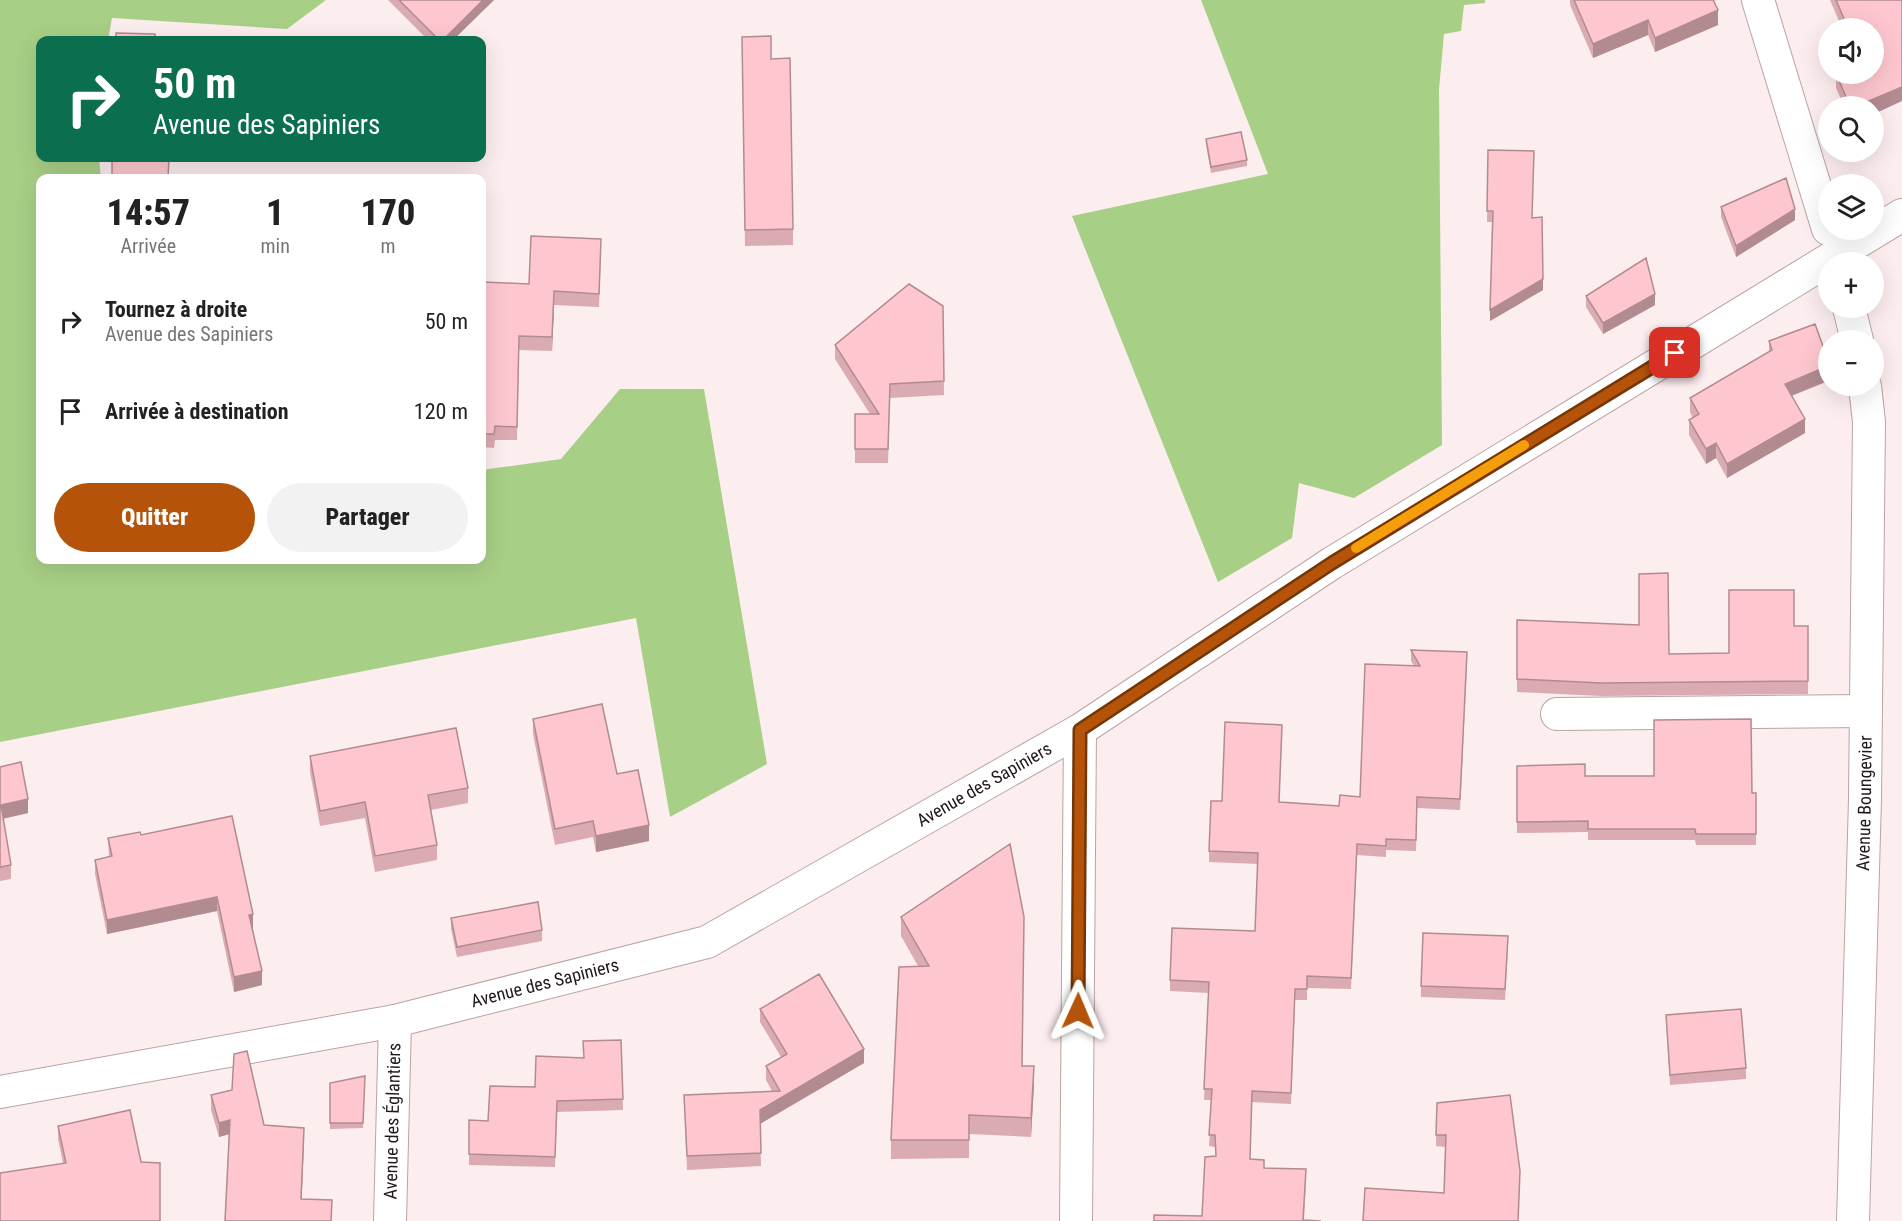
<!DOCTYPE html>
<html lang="fr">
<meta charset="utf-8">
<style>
:root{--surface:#fff;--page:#f2f2f2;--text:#222;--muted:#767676;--accent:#b45309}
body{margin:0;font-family:"Roboto Condensed",sans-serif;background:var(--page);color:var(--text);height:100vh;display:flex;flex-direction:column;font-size:22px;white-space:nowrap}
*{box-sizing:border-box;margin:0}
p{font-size:20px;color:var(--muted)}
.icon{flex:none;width:33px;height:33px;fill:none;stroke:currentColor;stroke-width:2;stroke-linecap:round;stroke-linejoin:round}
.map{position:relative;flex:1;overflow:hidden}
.details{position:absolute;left:36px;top:174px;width:450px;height:390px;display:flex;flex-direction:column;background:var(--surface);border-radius:12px;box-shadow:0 6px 24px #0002}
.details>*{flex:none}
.top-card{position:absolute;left:36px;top:36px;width:450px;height:126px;border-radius:12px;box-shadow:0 6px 24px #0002;background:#0b6e4f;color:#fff;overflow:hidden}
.tools{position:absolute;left:1818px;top:18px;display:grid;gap:12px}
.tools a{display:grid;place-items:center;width:66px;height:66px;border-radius:50%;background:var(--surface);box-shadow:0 6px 24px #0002;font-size:30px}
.pin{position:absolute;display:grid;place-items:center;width:51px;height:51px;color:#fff;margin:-26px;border-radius:12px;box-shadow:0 3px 9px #0006}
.me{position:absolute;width:66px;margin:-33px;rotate:1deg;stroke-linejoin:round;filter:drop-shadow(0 0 4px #0008)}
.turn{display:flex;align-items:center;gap:21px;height:126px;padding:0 18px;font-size:27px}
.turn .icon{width:78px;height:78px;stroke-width:2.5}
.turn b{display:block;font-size:42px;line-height:51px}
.eta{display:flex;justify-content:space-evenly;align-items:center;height:102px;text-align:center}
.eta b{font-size:36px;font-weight:800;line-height:42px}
.button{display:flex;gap:12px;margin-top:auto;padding:12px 18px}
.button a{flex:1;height:69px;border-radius:36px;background:var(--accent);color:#fff;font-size:24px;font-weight:800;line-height:69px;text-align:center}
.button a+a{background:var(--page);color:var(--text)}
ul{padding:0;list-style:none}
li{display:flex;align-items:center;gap:18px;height:90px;padding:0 18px}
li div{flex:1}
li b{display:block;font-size:22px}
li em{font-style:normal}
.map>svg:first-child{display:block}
</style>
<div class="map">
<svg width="1902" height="1221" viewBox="0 0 1902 1221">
<rect width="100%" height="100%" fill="#fcedef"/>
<path fill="#a8cf86" d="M0,0H326L287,29L112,18L108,40H40V158H99L101,178H40V560H482V470L561,459L620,389H704L767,764L670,817L636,618L0,742Z
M1201,0H1485V3L1464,5L1461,31L1444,34L1439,89L1442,445L1354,498L1299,483L1292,538L1218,582L1072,216L1268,174Z"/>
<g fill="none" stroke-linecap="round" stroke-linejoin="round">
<defs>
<g id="street">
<path d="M1758,0L1828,229"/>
<path d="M1849,308L1857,340"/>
<path d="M1557,714L1866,711"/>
<path id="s1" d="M0,1092L395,1021L707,942L1080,730L1332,563L1902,215"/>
<path id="s2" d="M390,1221L395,1021"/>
<path d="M1076,1221L1080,730"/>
<path id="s3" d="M1853,1221L1865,799L1869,422L1865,386"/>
</g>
</defs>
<use href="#street" stroke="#baa3a6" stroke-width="34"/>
<use href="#street" stroke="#fff" stroke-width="32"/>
</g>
<path fill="#daabb2" d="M388,0H494L453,40H428Z
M1570,0H1717L1714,1L1718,25L1655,52L1648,35L1593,58L1570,5Z
M1830,0H1902L1874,106H1844L1836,88V74H1874V28H1842Z
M742,37L771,59L793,229V245L745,246Z
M1206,139L1247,160V166L1211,173L1206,144Z
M1488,150L1532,218L1543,290L1490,321L1492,222H1487Z
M1721,207L1795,220L1736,257L1721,217Z
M601,252L599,307L554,305L552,351L519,350L517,440H495L494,448L482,447V355L529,284Z
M1586,296L1655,305L1603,334L1586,307Z
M943,306L944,395L890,398L888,463H855V414H870L835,359V345Z
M1769,341L1828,360V381L1792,396L1805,433L1727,478L1716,458L1706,464L1689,435V420L1693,418L1690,412V398L1769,352Z
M1517,620L1669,654L1729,653L1794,626H1808V694L1601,696L1517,692Z
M1411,650L1467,663L1460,810L1417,808L1416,851L1386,850V857L1357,855L1351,989L1307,988V1000H1295L1291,1104L1252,1102L1250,1159L1264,1168L1306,1180L1304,1220L1202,1216L1216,1156L1215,1147L1209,1146L1212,1100H1204L1209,993L1170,991V980L1255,931L1258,864L1209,862V851L1222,801L1282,736L1279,802L1339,806L1360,797L1414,666L1411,661Z
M533,719L617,774L649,841L596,852L593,837L555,845L533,734Z
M310,756L468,788V803L431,810L437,845V860L375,872L365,818L320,826L310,772Z
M1517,766L1585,776L1756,793V845H1696L1695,840H1588V832L1517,833Z
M0,767L28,813L3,819L11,865V879L0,881Z
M141,835L253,929L262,985L234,992L217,911L107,934L95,874V860L109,857L108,838Z
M901,917L1022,1066L1034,1085L1031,1137L969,1134V1158L891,1159V1140L918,966L901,936Z
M451,918L542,930V941L457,957L451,929Z
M1508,947L1505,1000L1421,997V986Z
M760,1009L864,1063L760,1124L761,1166L687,1170L684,1095L772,1091L766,1080V1066L781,1057L760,1022Z
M1666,1015L1746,1068V1079L1670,1085Z
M621,1040L623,1110L557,1112L555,1167L469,1165V1120L488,1121L535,1087L583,1058Z
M365,1076L363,1128L330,1129V1083Z
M211,1095L264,1125L304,1142L301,1199L225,1221L229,1134L219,1137L211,1110Z
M1437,1103L1520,1182L1518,1221H1363L1444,1193L1445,1147L1436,1146Z
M130,1110L0,1221L63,1163L58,1139V1126Z"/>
<path fill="#b28b91" d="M483,0H494L453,40H443Z
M1718,10V25L1655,52V38Z
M1648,20V35L1593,58V44Z
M1902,87V101L1874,114V106H1857Z
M1795,209V220L1736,257V246Z
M1543,279V290L1490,321V310Z
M554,291V305L552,351V337Z
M1655,294V305L1603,334V323Z
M1828,366V381L1785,398V384Z
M1805,419V433L1727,478V464Z
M1716,443V458L1706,464V449Z
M28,799V813L1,819V805Z
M649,825V841L596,852V836Z
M217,897V911L107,934V920Z
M253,914V929L249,930V915Z
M262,971V985L234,992V977Z
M864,1049V1063L760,1124V1110Z
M1034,1066V1085L1031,1137V1118Z
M230,1120V1134L219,1137V1123Z
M304,1128V1142L301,1214V1199Z"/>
<path fill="#fec7cf" stroke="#b28b91" stroke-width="1.5" d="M399,0H483L443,40H439Z
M1574,0H1713L1718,10L1655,38L1648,20L1593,44Z
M1836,0H1902V87L1857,106H1850L1836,74H1874V28H1848Z
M116,33L155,34V40H116Z
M771,36V59L790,58L793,229L745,230L742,37Z
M1241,132L1247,160L1211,167L1206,139Z
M1488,150L1534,151L1532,218L1542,217L1543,279L1490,310L1493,211H1487Z
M112,158H169L168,178H112Z
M1786,178L1795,209L1736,246L1721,207Z
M531,236L601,239L599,294L554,291L552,337L519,336L517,427L495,426L494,434H482V355L485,282L529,284Z
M1646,258L1655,294L1603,323L1586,296Z
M909,284L943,306L944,381L890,384L888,449H855V414H879L835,345Z
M1815,324L1828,360V366L1785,384L1805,419L1727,464L1716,443L1706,449L1689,420L1699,414L1690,398L1772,350L1769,341Z
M1668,573L1669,654L1729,653V590H1794V626H1808V681L1601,683L1517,679V620L1639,625V574Z
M1411,650L1467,652L1460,799L1417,797L1416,840L1386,839V846L1357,844L1351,978L1307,976V989H1295L1291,1093L1252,1091L1250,1159L1264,1160V1168L1306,1169L1303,1220L1321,1221H1154V1215L1202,1216L1205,1157L1216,1156L1215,1135H1209L1212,1089H1204L1209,982L1170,980L1172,928L1255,931L1258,853L1209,851L1211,801H1222L1225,722L1282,725L1279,802L1339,806L1340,795L1360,797L1365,664L1420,666Z
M602,704L617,774L638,770L649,825L596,836L593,821L555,829L533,719Z
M1751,719L1752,793H1756V834H1696L1695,829H1588V821L1517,822V766L1585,764V776H1654V720Z
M456,728L468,788L428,795L437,845L375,856L365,802L320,811L310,756Z
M21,762L28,799L1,805L11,865L0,867V767Z
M232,816L253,914L249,915L262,971L234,977L217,897L107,920L95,860L112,856L108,838L140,832L141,835Z
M1010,844L1024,917L1022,1066H1034L1031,1118L969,1115V1140H891L899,967L929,966L901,917Z
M538,902L542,930L457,947L451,918Z
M1423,933L1508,936L1505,989L1421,986Z
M819,974L864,1049L760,1110L761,1153L687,1156L684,1095L780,1091L766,1066L787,1054L760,1009Z
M1741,1009L1746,1068L1670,1075L1666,1015Z
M621,1040L623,1099L557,1101L555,1157L469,1154V1120L488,1121L490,1086L535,1087L536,1056L584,1058L583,1041Z
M247,1051L264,1125L304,1128L301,1199L332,1200L331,1221H225L230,1120L219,1123L211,1095L232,1090L234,1054Z
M365,1076L363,1123H330V1083Z
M1510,1095L1520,1171L1518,1221H1363L1365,1188L1444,1193L1446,1135H1436L1437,1103Z
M130,1110L141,1162L160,1163V1221H0V1173L66,1163L58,1126Z"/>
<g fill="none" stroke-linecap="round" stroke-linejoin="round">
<defs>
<path id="route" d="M1078,1011L1080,730L1332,563L1675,353"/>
</defs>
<use href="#route" stroke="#753606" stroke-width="15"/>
<use href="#route" stroke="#b45309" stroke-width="10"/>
<path stroke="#f59e0b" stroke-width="10" d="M1356,548L1524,445"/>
</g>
<g text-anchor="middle" stroke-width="5" stroke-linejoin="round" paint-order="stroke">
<g font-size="18" fill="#21181a" stroke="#fff">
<text dy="6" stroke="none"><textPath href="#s1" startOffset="1042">Avenue des Sapiniers</textPath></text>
<text dy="6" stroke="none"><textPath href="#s3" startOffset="418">Avenue Boungevier</textPath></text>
<text dy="6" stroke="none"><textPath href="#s1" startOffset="556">Avenue des Sapiniers</textPath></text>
<text dy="6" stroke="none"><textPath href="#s2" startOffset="100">Avenue des Églantiers</textPath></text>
</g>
</g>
</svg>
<div class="tools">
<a><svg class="icon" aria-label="sound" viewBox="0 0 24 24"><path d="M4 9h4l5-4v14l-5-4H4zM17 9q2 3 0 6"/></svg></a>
<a><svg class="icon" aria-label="search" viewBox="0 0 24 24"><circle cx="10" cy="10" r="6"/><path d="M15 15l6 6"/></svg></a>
<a><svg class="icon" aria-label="layers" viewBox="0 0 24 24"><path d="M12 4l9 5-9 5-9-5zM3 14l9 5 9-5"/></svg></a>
<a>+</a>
<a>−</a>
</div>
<div class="pin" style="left:1675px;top:353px;background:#d93025"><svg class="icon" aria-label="arrive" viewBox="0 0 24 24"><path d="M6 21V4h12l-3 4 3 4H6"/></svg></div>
<svg class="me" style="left:1078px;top:1011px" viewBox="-20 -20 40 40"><path d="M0-17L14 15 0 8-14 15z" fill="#b45309" stroke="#fff" stroke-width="4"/></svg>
<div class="top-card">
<div class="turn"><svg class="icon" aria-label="right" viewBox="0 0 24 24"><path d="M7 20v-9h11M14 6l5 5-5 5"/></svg><div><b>50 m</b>Avenue des Sapiniers</div></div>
</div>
<section class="details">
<div class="eta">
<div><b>14:57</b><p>Arrivée</p></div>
<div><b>1</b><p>min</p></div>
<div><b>170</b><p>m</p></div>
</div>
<ul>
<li><svg class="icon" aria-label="right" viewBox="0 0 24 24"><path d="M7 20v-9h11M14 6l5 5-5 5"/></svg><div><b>Tournez à droite</b><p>Avenue des Sapiniers</p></div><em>50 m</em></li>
<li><svg class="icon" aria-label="arrive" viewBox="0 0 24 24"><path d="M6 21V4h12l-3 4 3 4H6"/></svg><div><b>Arrivée à destination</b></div><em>120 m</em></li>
</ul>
<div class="button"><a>Quitter</a><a>Partager</a></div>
</section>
</div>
